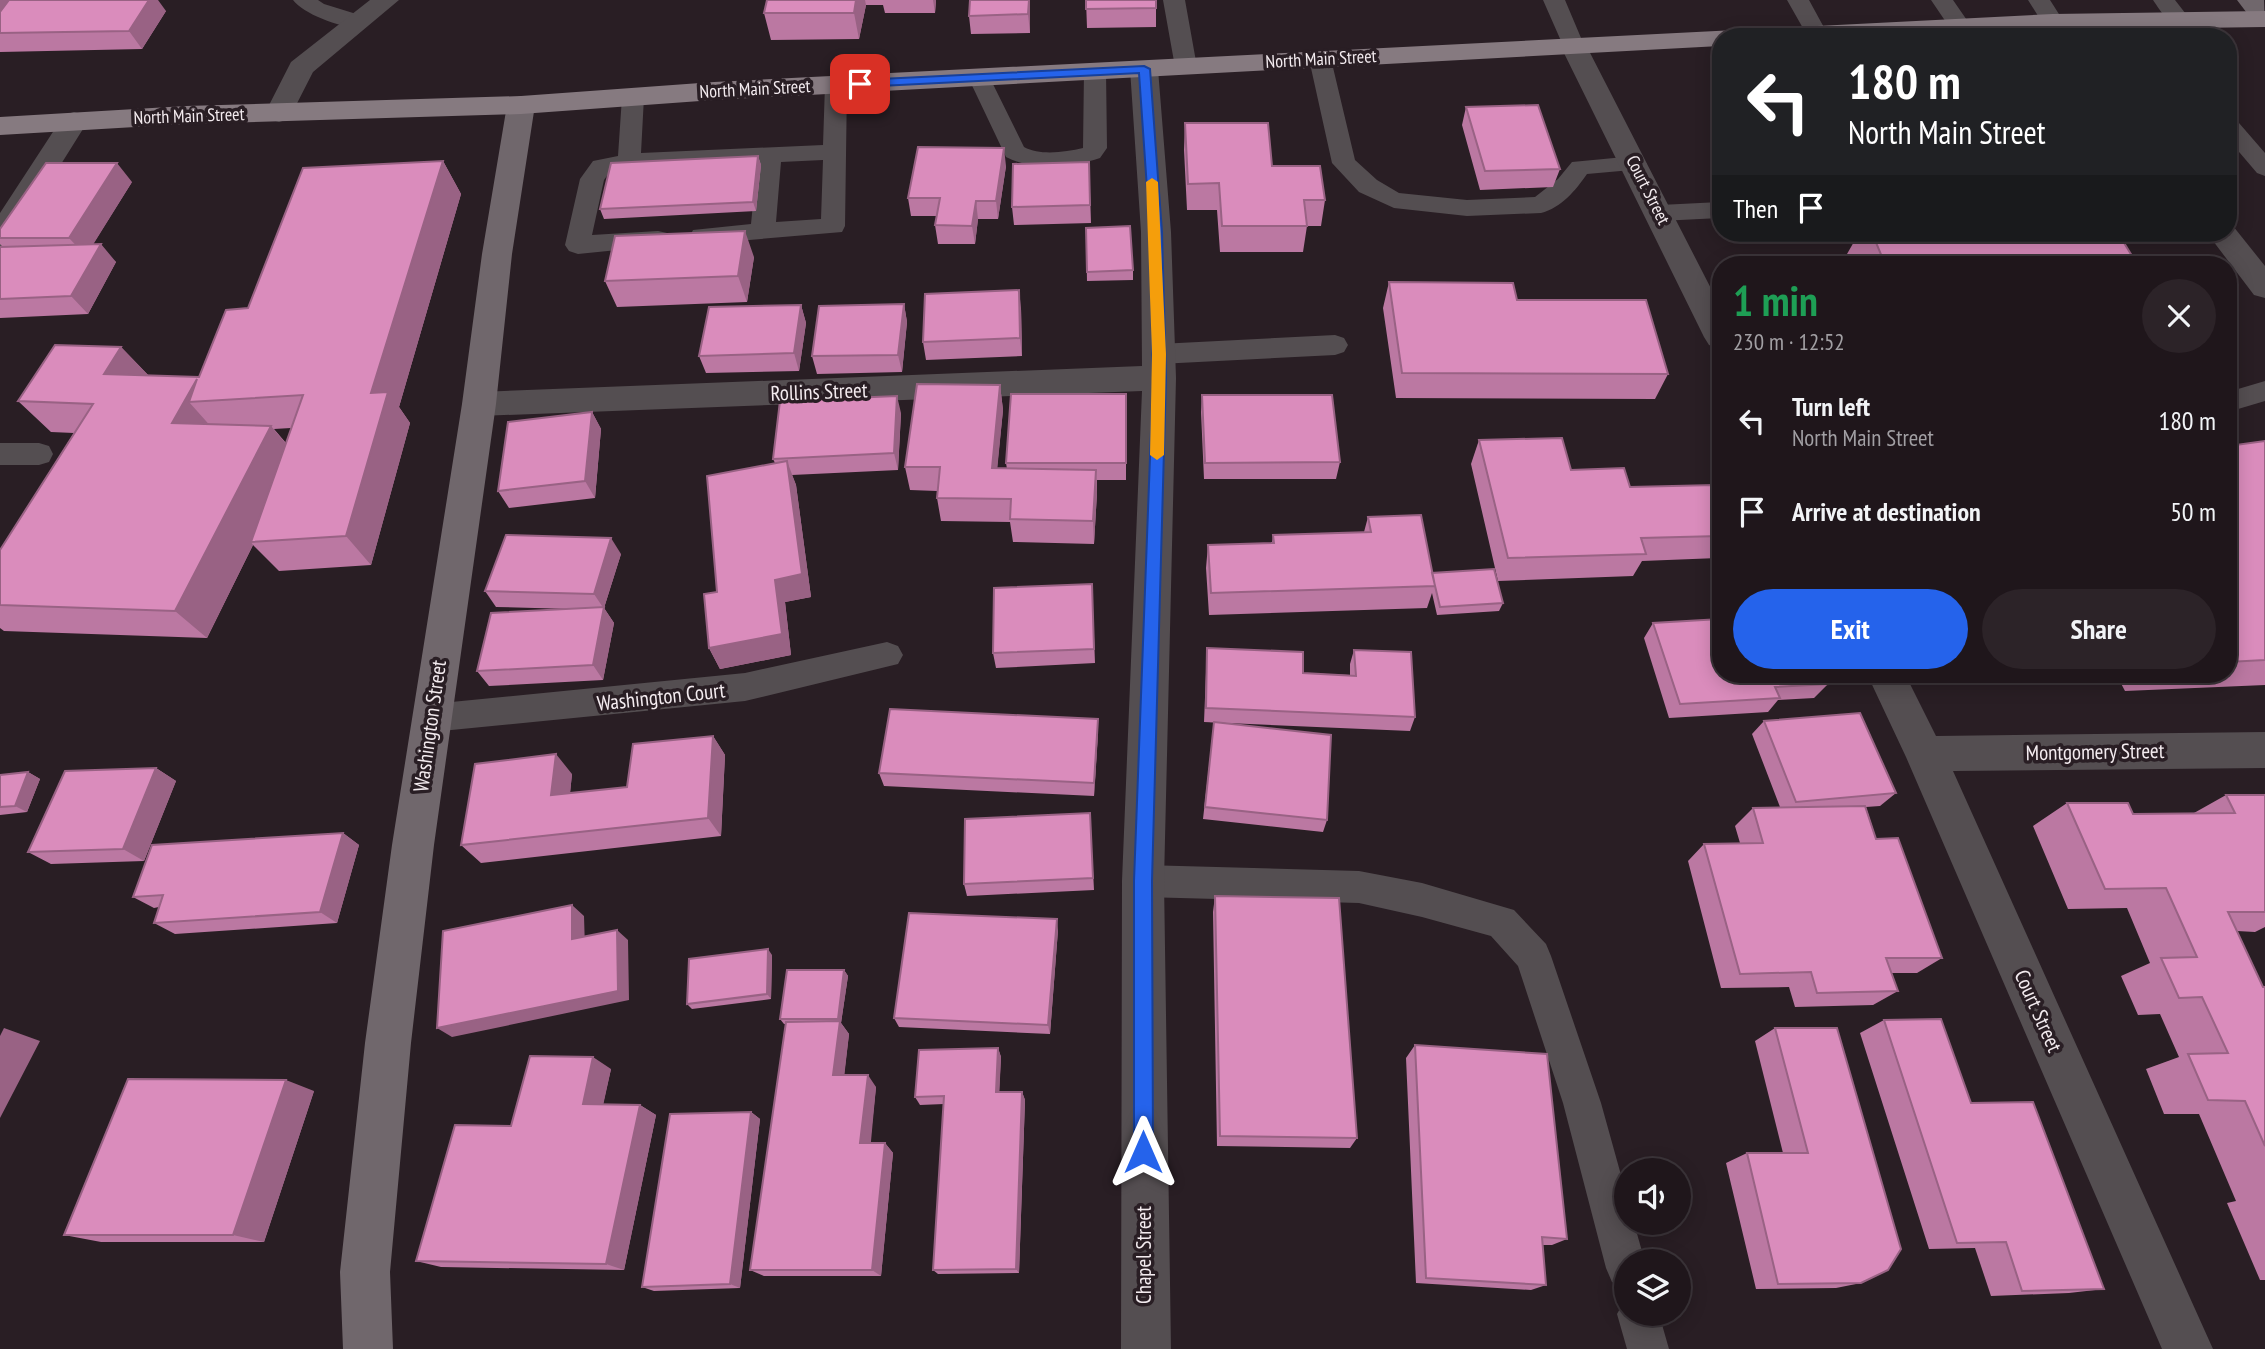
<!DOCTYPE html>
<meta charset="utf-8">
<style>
:root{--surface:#1f161b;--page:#2c2328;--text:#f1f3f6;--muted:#a19fa3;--line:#3c353a;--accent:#2563eb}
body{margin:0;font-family:"PT Sans Narrow",sans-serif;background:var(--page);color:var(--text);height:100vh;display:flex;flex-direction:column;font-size:26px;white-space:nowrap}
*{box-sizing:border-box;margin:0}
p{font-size:23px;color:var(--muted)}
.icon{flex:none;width:38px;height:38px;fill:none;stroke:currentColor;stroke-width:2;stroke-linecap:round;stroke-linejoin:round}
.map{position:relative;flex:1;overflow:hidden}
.drawer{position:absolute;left:1712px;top:256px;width:525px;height:427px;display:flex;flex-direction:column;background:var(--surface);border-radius:28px;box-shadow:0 4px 18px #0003,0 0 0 2px var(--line)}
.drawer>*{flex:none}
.top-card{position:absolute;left:1712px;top:28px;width:525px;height:214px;border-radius:28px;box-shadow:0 4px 18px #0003,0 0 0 2px var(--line);background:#202124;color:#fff;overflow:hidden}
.buttons{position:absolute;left:1614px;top:1158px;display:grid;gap:14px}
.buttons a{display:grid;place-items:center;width:77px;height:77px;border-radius:50%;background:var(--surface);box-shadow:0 4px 18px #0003,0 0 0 2px var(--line);font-size:35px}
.pin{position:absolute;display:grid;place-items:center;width:60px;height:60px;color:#fff;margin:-30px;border-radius:14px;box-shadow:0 4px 10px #0006}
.me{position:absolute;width:77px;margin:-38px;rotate:0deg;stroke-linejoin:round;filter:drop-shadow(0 0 5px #0008)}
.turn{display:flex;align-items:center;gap:24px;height:147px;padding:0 21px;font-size:32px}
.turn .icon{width:91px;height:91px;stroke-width:2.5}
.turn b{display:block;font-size:49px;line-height:60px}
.then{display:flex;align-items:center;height:66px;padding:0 21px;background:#0003;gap:14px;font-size:26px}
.round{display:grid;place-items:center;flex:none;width:74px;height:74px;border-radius:37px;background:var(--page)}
.summary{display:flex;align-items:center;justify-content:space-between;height:119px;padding:0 21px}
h1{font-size:42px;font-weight:700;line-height:52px;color:#1e9e55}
.primary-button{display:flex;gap:14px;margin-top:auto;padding:14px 21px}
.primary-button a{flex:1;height:80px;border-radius:42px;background:var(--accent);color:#fff;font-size:28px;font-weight:700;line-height:80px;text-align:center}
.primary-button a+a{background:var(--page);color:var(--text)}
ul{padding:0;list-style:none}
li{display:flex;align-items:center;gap:21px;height:91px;padding:0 21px}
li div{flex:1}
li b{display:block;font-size:26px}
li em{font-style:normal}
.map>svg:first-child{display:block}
</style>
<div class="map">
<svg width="2265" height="1349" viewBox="0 0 2265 1349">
<rect width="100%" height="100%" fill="#291e24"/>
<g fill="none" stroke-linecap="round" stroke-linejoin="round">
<path fill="#544e51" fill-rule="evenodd" d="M293,0H318L324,4L366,17L369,22L366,27C348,31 304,15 293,0Z
M1163,0H1185L1197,67L1194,72H1178L1175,67Z
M1543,0H1565L1584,45L1581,50H1565Z
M1787,0H1809L1827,33L1824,37H1808Z
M1931,0H1953L1971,26L1968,31H1952Z
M2028,0H2050L2064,22L2061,27H2045Z
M2153,0H2175L2189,18L2186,23C2169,27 2162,13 2153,0Z
M1320,52L1328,54L1331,59L1355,160L1377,180L1399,193L1467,200L1535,197L1558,179L1572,162L1635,156L1643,159L1647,164L1643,169L1587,174C1576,190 1561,208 1541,213L1467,216L1394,208L1359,192L1332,163L1309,59L1312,54Z
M1095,64L1103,66L1106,71L1107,148L1100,158C1069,168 1036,172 1006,157L968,77L971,72H987L1024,147C1041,156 1065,152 1083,148L1084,71L1087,66Z
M836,78L844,80L847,85L845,226L842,232L702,244L693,242L690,236L693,230L751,224L757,163L655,167L609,173L604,180L592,235L658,231L667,233L670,239L667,245L578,254L569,251L565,245L580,179L593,161L618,156L622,97L625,92H641L644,97L641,153L823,145L825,85L828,80ZM823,160L821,219L776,222L781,162Z
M2228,121L2239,123L2265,153V176L2257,173L2228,139Z
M1720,202V218L1660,221L1651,219L1648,213L1651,207L1660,205Z
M1335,335L1344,338L1348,345L1344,352L1335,355L1159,364L1150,361L1146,354L1150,347L1159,344Z
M2265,381V401L2228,412V392Z
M0,443H39L49,446L53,454L49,462L39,465H0Z
M887,642L898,646L903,655L898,664L745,701L431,732L420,728L415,718L420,708L431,704L745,673Z
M1143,865L1359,871L1422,883L1514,910L1546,944L1551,956L1601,1103L1626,1193V1223H1634L1645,1262H1626V1288L1612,1282L1606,1268L1563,1103L1518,966L1491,936L1422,917L1359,903L1143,897L1131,893L1126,881L1131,869Z
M1626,1298V1314H1659L1669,1349H1627L1617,1314Z"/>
<path fill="#544e51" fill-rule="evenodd" d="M370,0H399L313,72L289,119L279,122L269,119L265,113L291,62Z
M2053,14L2062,16L2078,37H2051L2040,22L2044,16Z
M1573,37L1583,39L1586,45L1720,306V349L1709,345L1704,337L1560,45L1563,39Z
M1144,61L1154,63L1158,69L1171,232L1176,378L1164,881L1171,1349H1121L1122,881L1142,391L479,416L467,413L462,404L467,395L479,392L1142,366L1141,232L1130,69L1134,63Z
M74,112L84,115L88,121L11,244L0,247V213L64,115Z
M2228,224L2233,226L2265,266V298L2254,295L2207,233H2228Z
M1867,674H1905L1936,736L2265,732V768L1953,771L2213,1349H2162L1906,757Z"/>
<path fill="#70676c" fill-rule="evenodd" d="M2237,0H2264L2265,27L2256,25Z
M521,96L531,99L535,105L512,254L496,404L434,845L411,1043L390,1272L393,1349H343L340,1272L365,1043L392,845L462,404L482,254L507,105L511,99Z"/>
<path fill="#867a80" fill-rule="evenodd" d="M2265,11V27L2053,30L1911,37H1720V46L714,100L521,114L186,124L0,135V117L186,106L521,96L714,82L2053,14Z"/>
</g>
<path fill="#bb78a2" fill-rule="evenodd" d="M0,0L166,11L142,49L0,52Z
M767,0H936L935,13H885L883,5H866L859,39L771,40L764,13Z
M1030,0V33L971,34L969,16Z
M1086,0L1156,8V27L1087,28Z
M1466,107L1560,169L1553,187L1480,190L1462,125Z
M1185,123L1272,166L1325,200L1321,226H1307L1303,252H1220L1217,210H1187L1184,150Z
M758,156L761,165L756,211L604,219L600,209Z
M443,161L461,194L399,407L410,423L371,565L279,571L253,545L207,638L4,631L0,628V550L74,433L51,432L18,401L121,347L148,375L199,377L248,308ZM291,428L286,443L274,429Z
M1089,162L1091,223L1014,225L1012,207Z
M1006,166L998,219H978L975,244H938L935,225L937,216H911L908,198Z
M132,182L93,244L116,262L88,314L0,318V247H3L0,244V229Z
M1086,228L1133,270V280L1087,281Z
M1859,233H2118L2137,264H1851L1847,254Z
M754,257L747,302L617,307L605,281Z
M1389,282L1668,374L1655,399L1396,398L1383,308Z
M904,304L907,322L902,372L817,374L812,356Z
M801,305L806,323L799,371L706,373L699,356Z
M1021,308L1022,356L926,360L923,342Z
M1000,385L1003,410L997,468L1007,469L1006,463L1126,394V480H1097V493L1094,544L1013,542L1010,522L941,521L937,498V491L910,490L905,467Z
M1202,395L1340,462L1336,479H1204L1201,412Z
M592,412L601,429L595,498L509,508L498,491Z
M901,413L898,470L792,475L796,485L811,597L785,602L791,655L720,669L709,648L717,592L775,463L773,459Z
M1479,440L1571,470L1630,487L1720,499V554L1718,558L1642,561L1633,576L1498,581L1471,464Z
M2265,441V685L2125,691L2116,674H2228V446Z
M1368,517L1432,573L1503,603L1499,611L1437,615L1432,593L1427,608L1209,615L1206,568L1208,545L1272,543L1273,535L1364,532Z
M621,554L604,608L614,623L603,680L489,686L477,671L571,609L496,607L485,591Z
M1092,584L1095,663L996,668L993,653Z
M1653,623L1828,684L1814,698L1778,700L1768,712L1669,718L1644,638Z
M1207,648L1303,673L1350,675V664L1354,650L1415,717L1410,731L1204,722Z
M1098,719V732L1094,796L884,786L879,773Z
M1764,721L1896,793L1880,806L1866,807L1876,839L1942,958L1917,973H1891L1898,991L1873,1005L1795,1007L1789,987L1721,988L1688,861L1704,844L1740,843L1735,826L1753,808L1780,807L1752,734Z
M1214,722L1327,820L1323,832L1203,819Z
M713,736L725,755L721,836L481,863L461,845L572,774L570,793L627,787Z
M156,768L176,781L144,861L51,864L28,852Z
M28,772L40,779L27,812L0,815V775Z
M2226,795H2265V927L2255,932L2237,931L2263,987H2265V1280H2260L2227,1203L2236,1201L2199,1114H2164L2146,1069L2179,1057L2160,1014L2138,1015L2121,976L2150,963L2127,908L2068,909L2033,826L2067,803L2133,814L2194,813Z
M1090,813L1094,890L967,896L964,884Z
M343,833L359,845L337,923L175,934L154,923L159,907L154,908L133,897Z
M1215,896L1357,1138L1350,1148L1217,1146L1213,912Z
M1058,930L1050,1034L899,1027L894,1018Z
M772,955L771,999L692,1009L687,1004Z
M844,970L848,976L841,1023L849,1034L844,1075L876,1087L870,1143H885L893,1153L881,1276H764L750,1270L786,1024H784L780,1019Z
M1884,1020L1971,1103L2104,1289L2069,1293L1991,1296L1975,1248L1929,1249L1860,1033Z
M1775,1028L1861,1283L1836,1288L1756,1289L1726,1163L1747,1153H1783L1755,1041Z
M1415,1045L1567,1239L1552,1245H1542L1546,1285L1531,1290L1416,1283L1406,1058Z
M998,1048L1001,1057L999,1092H1022L1025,1100L1019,1273L938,1274L933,1270L944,1104L920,1105L915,1097Z
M611,1069L603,1104L640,1105L656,1115L624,1270L441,1267L416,1261L511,1126Z
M314,1091L264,1242H101L64,1235Z
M751,1112L760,1119L740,1288L654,1291L642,1287Z"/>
<path fill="#996284" d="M0,0H22L0,30Z
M149,0H158L166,11L142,49L129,31Z
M856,0H865L866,5L859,39L854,13Z
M933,0H936L935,13Z
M1029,0H1030V33L1028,14Z
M1004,148L1006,166L998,219L996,201Z
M758,156L761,165L756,211L753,202Z
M443,161L461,194L399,407L410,423L371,565L346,536L371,393Z
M117,163L132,182L86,256L69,238Z
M976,201L978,219L975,244L972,226Z
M745,231L754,257L747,302L738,276Z
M101,244L116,262L88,314L71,296Z
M1019,290L1021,308L1022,356L1020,338Z
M904,304L907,322L902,372L898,355Z
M801,305L806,323L799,371L794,353Z
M121,347L151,378L104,374Z
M197,379L189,402L214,430L172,423Z
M1000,385L1003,410L995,492L992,468Z
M897,396L901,413L898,470L894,453Z
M592,412L601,429L595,498L585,481Z
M271,426L297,457L251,542L253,545L207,638L175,611Z
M787,461L796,485L811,597L785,602L791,655L720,669L709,648L775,580Z
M1096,470L1097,493L1094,544L1093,521Z
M611,538L621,554L604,608L614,623L603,680L593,665L604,609L594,594Z
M1098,719V732L1094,796V783Z
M713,736L725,755L721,836L708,818Z
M556,754L572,774L568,813L551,795Z
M156,768L176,781L144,861L123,849Z
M28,772L40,779L27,812L15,806Z
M343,833L359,845L337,923L320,912Z
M572,905L584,916L585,949L572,939Z
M1057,919L1058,930L1050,1034L1048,1025Z
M617,930L628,940L629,1000L452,1037L437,1028Z
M768,949L772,955L771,999L767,994Z
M844,970L848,976L841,1023L849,1034L843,1087L833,1075L840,1022L838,1019Z
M4,1028L40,1041L0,1118V1036Z
M998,1048L1001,1057L999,1100L996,1092Z
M593,1057L611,1069L601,1115L583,1104Z
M868,1075L876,1087L870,1152L860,1143Z
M286,1080L314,1091L264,1242L233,1235Z
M1022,1092L1025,1100L1019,1273L1016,1269Z
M640,1105L656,1115L624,1270L606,1264Z
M751,1112L760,1119L740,1288L730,1284Z
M885,1143L893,1153L881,1276L872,1270Z"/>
<path fill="#da8cbc" stroke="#996284" stroke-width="2" d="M9,0H149L129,31L0,33V12Z
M767,0H856L854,13H764Z
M970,0H1029L1028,14L969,16Z
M1086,0H1156V8L1086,9Z
M1538,105L1560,169L1485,171L1466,107Z
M1185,123H1268L1272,166H1320L1325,200H1304L1307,226H1222L1219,183L1188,184Z
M918,147L1004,148L996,201H976L972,226L935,225L940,198H908Z
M758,156L753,202L600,209L611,163Z
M443,161L371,393L388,392L346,536L251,542L303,395L189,402L197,379L172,423L271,426L175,611L0,605V550L93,404L18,401L55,345L121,347L104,374L199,377L226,310L248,308L303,168Z
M1089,162L1090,205L1012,207L1013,164Z
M46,163H117L69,238H0V229Z
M1130,226L1133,270L1087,272L1086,228Z
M745,231L738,276L605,281L615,236Z
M1872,233H2118L2137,264H1885Z
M101,244L71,296L0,299V247Z
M1389,282L1513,283L1517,300H1646L1668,374L1402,373Z
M1019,290L1020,338L923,342L925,294Z
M904,304L898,355L812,356L819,306Z
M801,305L794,353L699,356L709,307Z
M917,384L1000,385L992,468L1096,470L1093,521L1010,519L1011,499L937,498L940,467H905Z
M1011,394H1126V463H1006Z
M1202,395H1332L1340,462L1205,463Z
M897,396L894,453L773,459L780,401Z
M592,412L585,481L498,491L508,422Z
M1562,438L1571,470L1624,468L1630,487L1715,485L1720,499V536L1641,538L1646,554L1508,558L1479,440Z
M2265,441V660L2228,662V446Z
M787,461L802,574L775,580L782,634L709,648L704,594L717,592L707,476Z
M1421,515L1435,586L1211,593L1208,545L1274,543L1273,535L1371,532L1368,517Z
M506,535L611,538L594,594L485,591Z
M1494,569L1503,603L1440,607L1432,573Z
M1092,584L1094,649L993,653L994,588Z
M604,607L593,665L477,671L491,613Z
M1720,619V674H1823L1828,684L1775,687L1780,698L1680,704L1653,623Z
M1207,648L1303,652V673L1356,676L1354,650L1411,652L1415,717L1206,708Z
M890,709L1098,719L1094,783L879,773Z
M1860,713L1896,793L1796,802L1764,721Z
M1214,722L1331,735L1327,820L1205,807Z
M713,736L708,818L461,845L475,764L556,754L551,795L627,787L633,744Z
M156,768L123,849L28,852L65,771Z
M28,772L15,806L0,807V775Z
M2226,795H2265V912H2228L2263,987H2265V1146L2245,1101L2208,1100L2188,1054L2228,1053L2202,997L2179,998L2161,958L2197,957L2166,888L2105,889L2067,803H2128L2133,814L2235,813Z
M1865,806L1876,839L1898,838L1942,958H1886L1898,991L1817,993L1811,972L1740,974L1704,844L1763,843L1753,808Z
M1090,813L1093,878L964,884L965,819Z
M343,833L320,912L154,923L163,895L133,897L152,845Z
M1215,896L1339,898L1357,1138L1220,1136Z
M572,905V939L617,930L618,991L437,1028L443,931Z
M909,913L1057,919L1048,1025L894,1018Z
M768,949L767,994L687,1004L689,959Z
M787,970H844L838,1019H780Z
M1941,1019L1971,1103L2033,1102L2104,1289L2022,1291L2006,1242L1957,1243L1884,1020Z
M840,1021L833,1075H868L860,1143H885L872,1270H750L786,1022Z
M1775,1028H1837L1901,1249L1888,1270L1861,1283L1778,1284L1747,1153H1808Z
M1415,1045L1547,1054L1567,1239L1542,1237L1546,1285L1426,1278Z
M998,1048L996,1092H1022L1016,1269L933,1270L944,1096L915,1097L919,1050Z
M530,1056L593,1057L583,1104L640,1105L606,1264L416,1261L455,1125L511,1126Z
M128,1079L286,1080L233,1235H64Z
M751,1112L730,1284L642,1287L670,1114Z"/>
<path fill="#2563eb" stroke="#184099" stroke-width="2" d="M1144,66L1150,69L1162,232L1166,378L1152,881L1153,1152L1150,1159L1143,1161L1137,1159L1134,1152V881L1153,378L1150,232L1139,73L860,87L854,84L860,80Z"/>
<path fill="#f59e0b" d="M1152,178L1158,182L1166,354L1164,455L1157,460L1150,455L1152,354L1146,182Z"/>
<g text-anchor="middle" stroke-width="7" stroke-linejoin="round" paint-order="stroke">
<g font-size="18" fill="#f3ebef" stroke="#291e24">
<text transform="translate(1321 59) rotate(-3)" y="6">North Main Street</text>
<text transform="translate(755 89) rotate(-3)" y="6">North Main Street</text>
<text transform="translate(189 116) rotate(-2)" y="6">North Main Street</text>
<text transform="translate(1648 190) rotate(63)" y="6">Court Street</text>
</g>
<g font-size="21" fill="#f3ebef" stroke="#291e24">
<text transform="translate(819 392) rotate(-2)" y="7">Rollins Street</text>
<text transform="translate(661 697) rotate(-6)" y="7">Washington Court</text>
<text transform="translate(430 726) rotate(-82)" y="7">Washington Street</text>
<text transform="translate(2095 752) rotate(-1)" y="7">Montgomery Street</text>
<text transform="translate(2038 1011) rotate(66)" y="7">Court Street</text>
<text transform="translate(1144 1255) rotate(-90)" y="7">Chapel Street</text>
</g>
</g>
</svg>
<div class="buttons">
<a><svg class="icon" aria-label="sound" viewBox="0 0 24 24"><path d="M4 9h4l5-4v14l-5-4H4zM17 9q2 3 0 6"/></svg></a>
<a><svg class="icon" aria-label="layers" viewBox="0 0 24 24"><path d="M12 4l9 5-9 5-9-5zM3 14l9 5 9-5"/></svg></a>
</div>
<div class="pin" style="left:860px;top:84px;background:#d93025"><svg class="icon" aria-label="arrive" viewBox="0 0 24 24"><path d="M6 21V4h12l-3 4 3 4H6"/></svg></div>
<svg class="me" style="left:1143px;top:1152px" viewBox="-20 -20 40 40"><path d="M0-17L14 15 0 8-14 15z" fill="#2563eb" stroke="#fff" stroke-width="4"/></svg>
<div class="top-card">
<div class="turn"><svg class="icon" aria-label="left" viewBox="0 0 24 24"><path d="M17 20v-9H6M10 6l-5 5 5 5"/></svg><div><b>180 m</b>North Main Street</div></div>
<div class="then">Then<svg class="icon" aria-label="arrive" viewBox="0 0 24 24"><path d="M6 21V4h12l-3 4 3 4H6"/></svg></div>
</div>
<section class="drawer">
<div class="summary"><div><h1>1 min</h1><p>230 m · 12:52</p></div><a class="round"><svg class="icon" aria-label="close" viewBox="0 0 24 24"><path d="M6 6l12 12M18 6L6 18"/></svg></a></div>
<ul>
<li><svg class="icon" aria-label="left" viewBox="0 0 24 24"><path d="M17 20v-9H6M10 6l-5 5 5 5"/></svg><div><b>Turn left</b><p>North Main Street</p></div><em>180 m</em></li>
<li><svg class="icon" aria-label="arrive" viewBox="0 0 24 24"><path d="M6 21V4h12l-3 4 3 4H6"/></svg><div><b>Arrive at destination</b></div><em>50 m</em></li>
</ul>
<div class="primary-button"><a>Exit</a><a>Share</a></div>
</section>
</div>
